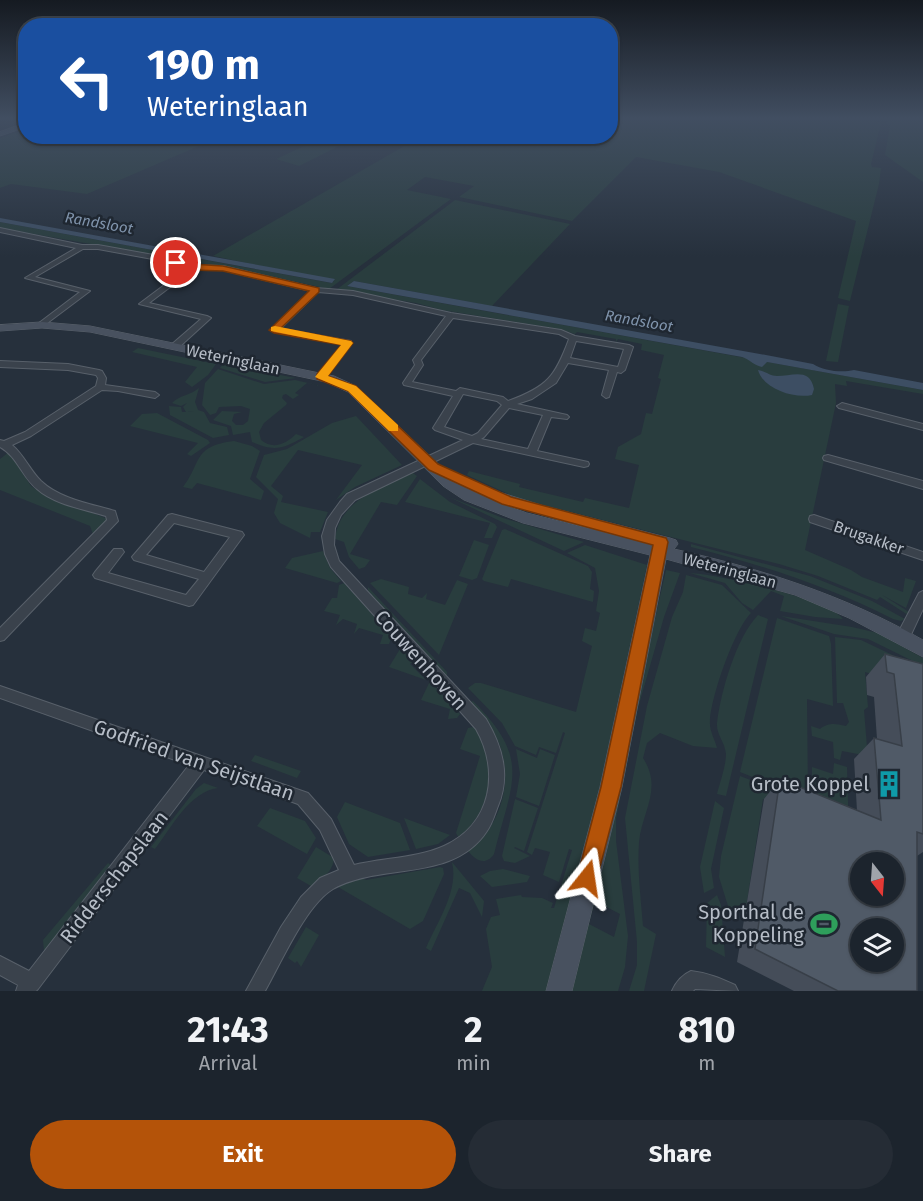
<!DOCTYPE html>
<style>
:root{--surface:#1c242d;--page:#252c35;--text:#f1f3f6;--muted:#a0a4aa;--line:#3a4149;--accent:#b45309}
body{margin:0;font-family:"Fira Sans",sans-serif;background:var(--page);color:var(--text);height:100vh;display:flex;flex-direction:column;font-size:22px;white-space:nowrap}
*{box-sizing:border-box;margin:0}
p{font-size:20px;color:var(--muted)}
.icon{flex:none;width:33px;height:33px;fill:none;stroke:currentColor;stroke-width:2;stroke-linecap:round;stroke-linejoin:round}
.map{position:relative;height:991px;overflow:hidden}
.drawer{display:flex;flex-direction:column;background:var(--surface);flex:1}
.drawer>*{flex:none}
.guide{position:absolute;left:18px;top:18px;width:600px;height:126px;border-radius:24px;box-shadow:0 2px 4px #0004,0 0 0 2px var(--line);background:#1a4fa0;color:#fff;overflow:hidden}
.needle{width:39px;rotate:163deg}
.fabs{position:absolute;left:850px;top:852px;display:grid;gap:12px}
.fabs a{display:grid;place-items:center;width:54px;height:54px;border-radius:50%;background:var(--surface);box-shadow:0 2px 4px #0004,0 0 0 2px var(--line);font-size:30px}
.pin{position:absolute;display:grid;place-items:center;width:51px;height:51px;color:#fff;margin:-26px;border:3px solid #fff;border-radius:50%;box-shadow:0 2px 6px #0007}
.me{position:absolute;width:66px;margin:-33px;rotate:15deg;stroke-linejoin:round;filter:drop-shadow(0 0 4px #0008)}
.turn{display:flex;align-items:center;gap:21px;height:126px;padding:0 30px;font-size:27px}
.turn .icon{width:78px;height:78px;stroke-width:2.5}
.turn b{display:block;font-size:42px;line-height:51px}
.eta{display:flex;justify-content:space-evenly;align-items:center;height:102px;text-align:center}
.eta b{font-size:36px;font-weight:700;line-height:42px}
.action{display:flex;gap:12px;margin-top:auto;padding:12px 30px}
.action a{flex:1;height:69px;border-radius:36px;background:var(--accent);color:#fff;font-size:24px;font-weight:700;line-height:69px;text-align:center}
.action a+a{background:var(--page);color:var(--text)}
.map>svg:first-child{display:block}
</style>
<div class="map">
<svg width="923" height="991" viewBox="0 0 923 991">
<rect width="100%" height="100%" fill="#26303c"/>
<path fill="#293d3e" fill-rule="evenodd" d="M611,118H880V121H875L881,123L871,164L872,167L881,168L879,184L850,301L838,298L856,221L719,172L636,157L572,221L459,197L474,186L425,177L407,190L451,199L329,289L255,273L0,228V222L331,283L334,281L213,256L420,137L610,136Z
M888,118H923V182L885,155L890,125L887,124Z
M25,130L26,136L220,137L87,194L11,184L0,188V138Z
M324,137H357L299,166L276,159Z
M455,200L570,224L492,306L354,281L347,286L923,390V394L846,381L847,386L835,384L836,403L805,550L851,570L862,577L903,592L905,578L916,581L906,608L882,595L909,612L908,615L880,597L877,600L818,576L779,564L519,499L467,475L469,471L520,484L519,487L583,502L585,498L629,508L639,465L615,459L618,447L641,434L646,413L652,414L661,379L658,378L664,355L641,350L642,344L618,339L616,342V339L577,332L575,334L560,329L442,310L416,303L336,290Z
M838,304L849,306L838,362L826,361Z
M138,348L216,364L208,375L192,387L185,382L197,367L132,352Z
M223,364L296,378L265,382L220,368Z
M218,369L264,384L295,380L321,386L307,383L295,393L299,395L293,399L286,394L283,395L282,398L287,403L286,405L264,423L259,432L261,440C273,450 286,444 296,434L304,437C282,449 275,452 252,442L250,432L233,435L231,426L213,420L222,411L242,412L234,414L232,421L236,425H243L248,421L250,409L241,406L219,407L216,413L210,415L202,405L205,383Z
M199,388L195,402L198,410L204,412L210,423L227,427L229,435L213,438L170,415L169,406L181,407L182,412L195,411L186,412L183,407L187,403L181,406L172,403C180,395 191,395 199,388Z
M157,413L208,440L210,443L191,456L187,454L198,443L130,426L142,414Z
M356,416L402,465L355,487L336,500L362,465L298,450L271,486L283,496L281,502L328,512L320,532H311L310,538L280,523L274,513L278,499L256,477L264,455L287,449L332,423Z
M234,441L252,446L260,451L250,479L264,491L261,500L197,483L192,489L183,487C202,463 192,446 234,441Z
M9,452L31,486L43,494L108,519L94,537L90,526L0,490V459Z
M413,473L417,476L397,505L381,502L350,554L370,560L365,567L359,569L349,557L344,542L335,539C339,500 382,487 413,473Z
M420,479L450,502L495,524L497,527L492,538H484L490,523L405,502Z
M449,497L503,518L584,542L564,551Z
M505,529L588,566L592,572L590,589L594,591L593,602L511,579L508,587L484,581L482,579L502,530Z
M474,540L489,545L477,578L472,580L459,576Z
M691,544L810,576L872,601L905,619L901,621L893,619C828,586 762,565 691,547Z
M585,545L647,565L593,819L554,959L548,991H482L492,967L486,929L491,917L500,915L496,899L521,895L522,897L542,898L553,903L551,908H554L572,850L569,849L559,882L543,875L550,852L535,848L532,855L527,852L565,733L563,732L556,753L539,747L536,755L515,746L502,723L468,688L475,683H481L576,712L592,646L582,641L585,628L596,631L600,613L596,611L599,591L595,568L567,553Z
M323,551L330,568L341,581L337,583L285,568L292,558Z
M666,570L680,573L664,617L638,708L616,819V841L628,936L625,967L618,991H571ZM595,901L620,914L614,937L589,924Z
M690,573C716,574 830,599 843,619L815,617L780,611L784,596L771,591L753,610L742,603L725,583Z
M686,575L722,585L751,613C734,630 711,697 710,721C709,731 715,739 717,748L693,746L660,733L647,743L643,758C663,789 642,811 639,842C637,870 641,899 643,926L656,934L644,991H629L637,965V942L625,818L647,706L672,617L683,592Z
M381,579L409,587L408,594L422,598L427,593L426,599L445,605L457,580L468,584L439,655L370,583Z
M344,583L392,636L389,644H380L383,635L359,628L354,634L357,624L343,619L336,625L340,615L324,611L332,598H337L339,585Z
M368,587L447,672V675L445,676L368,593Z
M758,615L768,619L726,796L717,794C720,782 726,766 726,754C725,742 716,734 717,723C721,691 736,638 758,615Z
M781,616L852,627L878,633L923,658V666L868,639L834,634Z
M777,618L829,636L831,644L833,706L807,699L808,795L804,797L740,772Z
M835,637L861,640L905,661L923,688L865,672L868,707L864,710L867,747L863,755L842,751L840,760L834,758L833,742L812,736L811,726L820,729C830,722 835,724 846,726L849,722L843,703H837Z
M400,649H404L415,660L410,664L426,680L389,667Z
M430,681L460,714L457,718L448,719L450,709L421,700Z
M473,701C532,760 512,781 494,854C486,866 476,861 468,851C502,826 515,778 497,739C491,725 480,714 469,703Z
M473,727C479,732 482,739 485,747C497,781 485,815 459,838L456,833L480,756L460,749L468,728Z
M516,749L537,758L540,749L555,755L539,806L516,797L520,774Z
M255,755L301,771L297,778L251,761Z
M834,763L847,767L849,836L763,799L745,914L728,906L719,877L721,856L740,776L812,804V767L833,774Z
M204,783L218,788C189,792 172,827 155,849L151,847L196,789Z
M515,799L538,808L524,851L515,847L514,848L530,856L515,863L504,861L502,856Z
M715,801L724,808L711,869L714,888L704,893L700,867Z
M345,802L400,823L410,850L368,857L349,844L337,817Z
M270,808L305,821L316,838L307,854L257,826Z
M404,818L450,835L438,844L416,849Z
M316,847L334,858C333,872 322,879 311,886L297,878Z
M452,862L484,901L482,917L470,893L459,888L431,951L426,948C437,922 459,891 452,862Z
M108,863L112,866L44,951L43,940Z
M440,867L443,868L444,874L423,921L410,929L338,887L339,884L362,878L366,880Z
M503,869L530,876L527,882L492,887L480,876L490,871Z
M717,895L721,905L725,957L706,947L707,903Z
M306,927L319,935L301,967L297,961L295,963L288,958Z"/>
<path fill="#3d4e63" d="M0,218L335,279L332,283L0,222Z
M354,281L766,355L813,364C824,371 842,373 854,370L923,383V390L767,362L762,367C755,366 749,359 742,357L347,286Z
M758,370C765,371 770,376 777,376C792,376 810,367 814,389L812,395C794,399 763,389 758,370Z"/>
<g fill="none" stroke-linecap="round" stroke-linejoin="round">
<defs>
<path id="street" d="M0,228L82,245H98L159,256L192,265L223,266L316,288L353,291L451,313L561,330L575,336L629,345L633,347L625,370L621,373L617,372L609,397L606,398L602,395L609,370L568,363L556,383L532,399L517,404L567,415L569,417L567,419L551,417L537,451L588,462L589,464L588,466L584,467L473,443L355,500L341,515L335,528L334,545L339,561L486,719C502,746 511,775 498,806C495,814 492,824 487,831C453,883 381,862 333,889C306,905 281,963 265,991H246L281,927L301,897L320,878L339,870L320,830L298,804L204,770L38,989L36,991H16L18,985L0,975V956L29,971L189,765L0,698V686L308,793L331,819L354,865C382,858 418,858 444,846C492,824 500,771 476,729L331,567L325,554L322,536L327,520L340,502L347,494L463,440L435,430L433,428L453,396L404,385L403,383L415,365L413,360L446,316L353,295L318,292L280,329L351,341V345L324,379L321,380L317,377L343,344L274,332L270,330L311,291L223,270L194,269L149,303L207,316L211,318L177,349H174L170,347L171,345L201,319L139,304L187,268L158,260L98,249H83L35,277L90,291L42,327H39V323L80,292L25,278L76,248L0,232ZM453,318L559,334L569,339C555,377 547,387 508,401L503,397L460,388L456,391L412,382L423,365L421,360ZM576,341L624,349L618,367L570,358ZM463,394L497,401L502,405L478,433L472,436L444,427ZM509,408L543,415L528,449L481,439L484,437Z
M0,361L68,364L99,370L102,371L106,378L105,385L155,392L159,395L155,398L118,391L102,390L31,436L12,445C24,455 30,470 41,481C60,499 91,504 115,511L118,521L4,640L0,641V628L107,520L106,516C84,509 55,505 37,489C22,477 17,456 0,447V440L4,441L25,432L96,386L98,378L96,375L68,370L0,367Z
M842,403L923,424V430L839,408L837,406Z
M828,455L923,481V489L824,460L823,458L824,456Z
M172,514L238,531L242,532L244,535L193,605L189,606L95,578L93,575L95,572L114,549H122L124,552L108,573L186,595L199,579L134,560L132,557L168,515ZM174,523L230,537L204,572L146,555Z
M814,515L923,552V560L810,522L809,519L810,516Z
M923,591V609L908,641L903,642L898,641L897,637L898,633L919,593Z
M691,971C708,973 720,978 735,985L738,991L695,989L693,991H672C676,982 682,975 691,971Z"/>
<path id="secondary" d="M26,123V127L0,136V132Z
M42,322L90,326L334,376L356,386L454,479L490,499L488,496L491,492L496,491L544,506L670,538L676,540L678,544L674,549C762,569 844,595 923,640V657L849,618L795,595L666,559L622,787L572,991H546L600,787L650,555L523,523L464,500L443,486L348,392L326,382L90,332L42,328L0,331V325ZM494,501L594,530L527,513Z"/>
</defs>
<use href="#street" stroke="#58606a" stroke-width="2"/>
<use href="#secondary" stroke="#58606a" stroke-width="1"/>
<use href="#street" fill="#3a424c" fill-rule="evenodd"/>
<use href="#secondary" fill="#48515f" fill-rule="evenodd"/>
</g>
<path fill="#454d59" d="M885,654L923,664V852L917,856V991H794L737,962L764,799L780,779L857,811L854,759L874,738L877,739L874,697L867,695L866,677Z"/>
<path fill="#505a67" stroke="#383f48" stroke-width="1.5" fill-rule="evenodd" d="M885,654L923,664V834L917,832V991H838L755,949L780,779L881,820L874,738L902,746L894,674L887,672ZM861,862H894V896H861ZM861,928H894V962H861Z"/>
<linearGradient id="sky" x2="0" y2="1"><stop stop-color="#151a21"/><stop offset="0.46" stop-color="#414e61"/><stop offset="1" stop-color="#414e61" stop-opacity="0"/></linearGradient>
<rect width="923" height="257" fill="url(#sky)"/>
<path fill="#b45309" stroke="#753606" stroke-width="1.5" d="M176,260L192,264L223,266L319,288V292L281,328L351,341L353,343L328,376L356,386L438,464L511,497L666,538L668,542L621,787L595,886L587,889L580,886L577,878L601,787L653,545L502,504L429,470L348,391L317,379V374L341,345L274,333L269,330L309,291L223,271L192,270L173,265L171,263Z"/>
<path fill="#f59e0b" d="M275,326L351,341L353,343L328,376L356,386L398,425V431H389L348,391L315,377L341,345L271,331V327Z"/>
<defs>
<symbol id="building-bare" viewBox="-9 -9 18 18"><path d="M-4-6H4V6H1V3H-1V6H-4ZM-2.5-4.3h1.7v1.8h-1.7ZM.8-4.3h1.7v1.8H.8ZM-2.5-1h1.7V.8h-1.7ZM.8-1h1.7V.8H.8Z" fill="#0f9aa8" stroke="#1f2731" stroke-width="2.5" paint-order="stroke"/></symbol>
<symbol id="stadium-bare" viewBox="-9 -9 18 18"><path d="M0-5a6.5 5 0 1 0 0 10a6.5 5 0 1 0 0-10ZM-3.5-1.8h7v3.6h-7Z" fill="#2e9e5b" stroke="#1f2731" stroke-width="2.5" paint-order="stroke"/></symbol>
</defs>
<g fill-rule="evenodd">
<use href="#building-bare" x="870" y="765" width="38" height="38"/>
<use href="#stadium-bare" x="805" y="905" width="38" height="38"/>
</g>
<g text-anchor="middle" stroke-width="5" stroke-linejoin="round" paint-order="stroke">
<g font-size="15" font-style="italic" fill="#8094ac" stroke="#1f2731">
<text transform="translate(99 223) rotate(10)" y="5">Randsloot</text>
<text transform="translate(639 321) rotate(10)" y="5">Randsloot</text>
</g>
<g font-size="16" fill="#b6bdc7" stroke="#1f2731">
<text transform="translate(233 359) rotate(12)" y="6">Weteringlaan</text>
<text transform="translate(869 537) rotate(19)" y="6">Brugakker</text>
<text transform="translate(730 570) rotate(15)" y="6">Weteringlaan</text>
</g>
<g font-size="20" fill="#b6bdc7" stroke="#1f2731">
<text transform="translate(421 660) rotate(48)" y="7">Couwenhoven</text>
<text transform="translate(194 760) rotate(19)" y="7">Godfried van Seijstlaan</text>
<text transform="translate(114 877) rotate(-52)" y="7">Ridderschapslaan</text>
</g>
<g font-size="20" fill="#b6bdc7" stroke="#1f2731" text-anchor="end">
<text x="869" y="791">Grote Koppel</text>
<text x="804" y="919">Sporthal de<tspan x="804" dy="23">Koppeling</tspan></text>
</g>
</g>
</svg>
<div class="fabs">
<a><svg class="needle" viewBox="-14 -14 28 28"><path d="M0-13l5 13h-10z" fill="#e53935"/><path d="M0 13l5-13h-10z" fill="#a0a4aa"/></svg></a>
<a><svg class="icon" aria-label="layers" viewBox="0 0 24 24"><path d="M12 4l9 5-9 5-9-5zM3 14l9 5 9-5"/></svg></a>
</div>
<div class="pin" style="left:176px;top:263px;background:#d93025"><svg class="icon" aria-label="arrive" viewBox="0 0 24 24"><path d="M6 21V4h12l-3 4 3 4H6"/></svg></div>
<svg class="me" style="left:587px;top:878px" viewBox="-20 -20 40 40"><path d="M0-17L14 15 0 8-14 15z" fill="#b45309" stroke="#fff" stroke-width="4"/></svg>
<div class="guide">
<div class="turn"><svg class="icon" aria-label="left" viewBox="0 0 24 24"><path d="M17 20v-9H6M10 6l-5 5 5 5"/></svg><div><b>190 m</b>Weteringlaan</div></div>
</div>
</div>
<section class="drawer">
<div class="eta">
<div><b>21:43</b><p>Arrival</p></div>
<div><b>2</b><p>min</p></div>
<div><b>810</b><p>m</p></div>
</div>
<div class="action"><a>Exit</a><a>Share</a></div>
</section>
